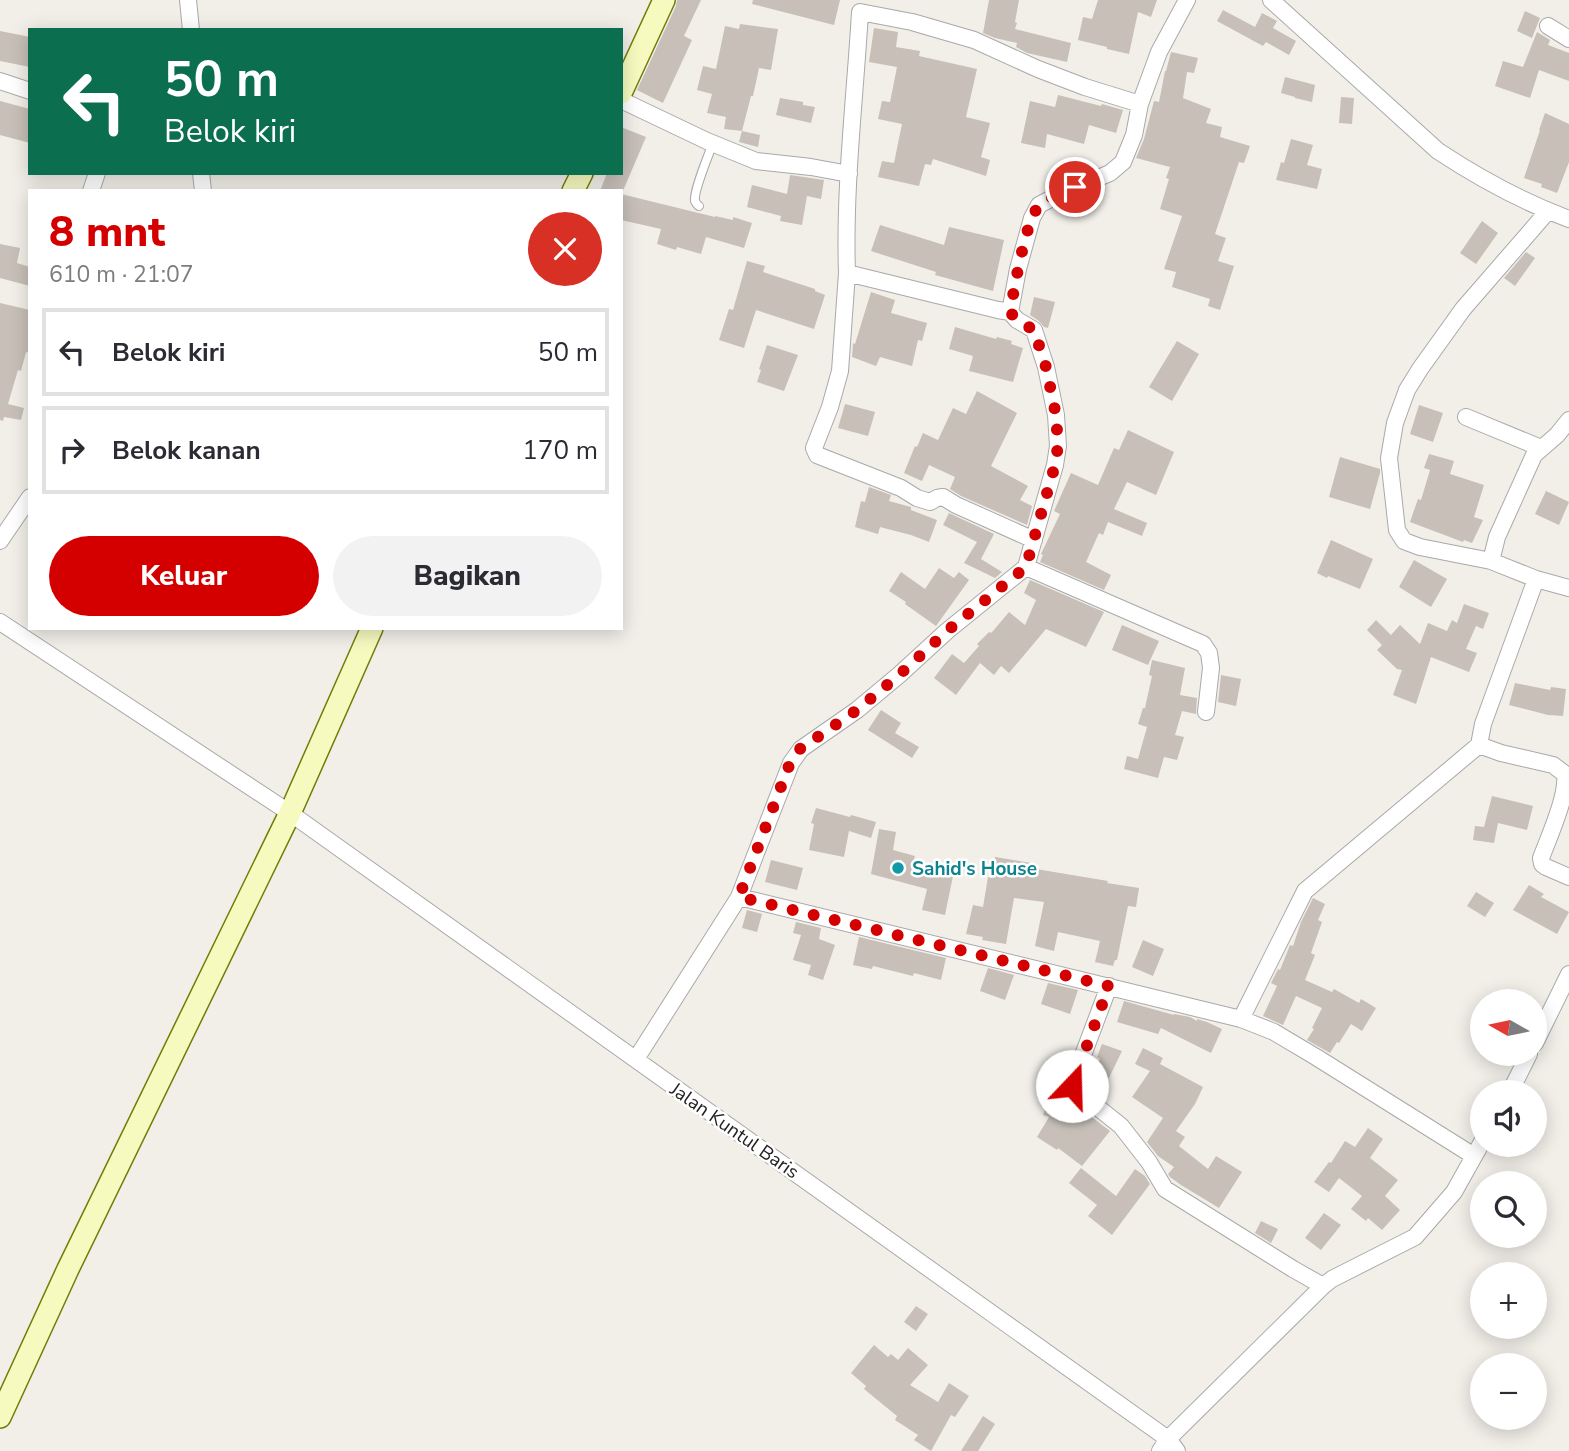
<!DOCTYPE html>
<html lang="id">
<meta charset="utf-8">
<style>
:root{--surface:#fff;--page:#f2f2f3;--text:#2b2b33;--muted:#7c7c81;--line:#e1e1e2;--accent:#d40000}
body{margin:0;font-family:"Nunito Sans",sans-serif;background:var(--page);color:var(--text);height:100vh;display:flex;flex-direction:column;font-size:26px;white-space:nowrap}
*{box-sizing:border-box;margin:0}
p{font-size:23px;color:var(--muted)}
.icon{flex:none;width:38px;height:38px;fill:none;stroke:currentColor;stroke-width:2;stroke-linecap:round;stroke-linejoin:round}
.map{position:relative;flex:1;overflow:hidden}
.panel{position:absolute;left:28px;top:189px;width:595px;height:441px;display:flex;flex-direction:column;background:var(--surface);border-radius:0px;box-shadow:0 4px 18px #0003}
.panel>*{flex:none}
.top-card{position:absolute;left:28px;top:28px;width:595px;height:147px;border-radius:0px;box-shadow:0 4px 18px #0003;background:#0b6e4f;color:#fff;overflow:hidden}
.needle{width:46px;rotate:279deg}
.controls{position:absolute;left:1470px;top:989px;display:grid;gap:14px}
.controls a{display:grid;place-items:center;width:77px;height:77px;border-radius:50%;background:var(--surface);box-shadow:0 4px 18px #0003;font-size:35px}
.pin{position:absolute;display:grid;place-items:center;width:60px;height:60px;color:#fff;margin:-30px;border:4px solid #fff;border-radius:50%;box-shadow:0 2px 7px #0007}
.me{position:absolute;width:77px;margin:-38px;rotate:21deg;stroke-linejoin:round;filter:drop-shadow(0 0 5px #0008)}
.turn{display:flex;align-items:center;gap:24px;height:147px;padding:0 21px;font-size:32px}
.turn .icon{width:91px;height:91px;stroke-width:2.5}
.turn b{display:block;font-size:49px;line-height:60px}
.round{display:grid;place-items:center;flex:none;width:74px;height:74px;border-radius:37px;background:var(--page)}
.headline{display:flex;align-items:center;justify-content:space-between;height:119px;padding:0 21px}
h1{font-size:42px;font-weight:800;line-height:52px;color:var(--accent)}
.primary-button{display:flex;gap:14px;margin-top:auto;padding:14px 21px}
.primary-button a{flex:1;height:80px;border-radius:42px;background:var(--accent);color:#fff;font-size:28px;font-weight:800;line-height:80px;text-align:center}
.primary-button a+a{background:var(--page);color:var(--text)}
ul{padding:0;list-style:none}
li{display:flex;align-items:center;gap:21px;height:88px;margin:0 14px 10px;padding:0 7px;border:4px solid var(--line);border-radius:0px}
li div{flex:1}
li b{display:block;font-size:26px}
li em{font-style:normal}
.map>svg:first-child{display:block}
</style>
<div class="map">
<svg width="1569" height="1451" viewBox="0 0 1569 1451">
<rect width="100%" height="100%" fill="#f2efe9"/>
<path fill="#c7bfb8" d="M677,0H701L684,36L692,40L663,103L637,90L676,6Z
M753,0H840L834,25L752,4Z
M989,0H1019L1015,22L1017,23L1015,29L1071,43L1067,62L1027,53L1016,47L1017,43L995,38L983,33Z
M1098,0H1157L1151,17L1138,12L1129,54L1107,49V47L1078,40L1083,17L1092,19Z
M1223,10L1255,27L1262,13L1277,21L1273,28L1296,41L1289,55L1266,42L1263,46L1217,21Z
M1525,11L1540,18L1532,38L1517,31Z
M740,24L778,29L771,70L759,68L753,96H751L742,131L760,135L758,147L739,142L742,131L724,129L726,117L707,113L712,94L697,90L703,66L716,69L725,26L739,29Z
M874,28L898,32L896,47L920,51L919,56L977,69L966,117L990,123L981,157L990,160L986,176L933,159L931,165L925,164L919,186L878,177L882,161L894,163L902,124L878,119L882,101L890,102L897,67L869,62Z
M0,31L30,37V67L0,61Z
M1537,32L1550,40L1548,45L1569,53V81L1539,70L1530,98L1495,86L1503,61L1523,67Z
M1171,52L1198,58L1194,73L1187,72L1183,98L1211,109L1206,123L1222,127L1220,137L1250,146L1244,163L1239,162L1215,234L1226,238L1218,261L1234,266L1220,310L1208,306L1210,299L1172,287L1176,272L1164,269L1182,216L1160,209L1169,179L1166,178L1170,167L1136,158L1144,139L1154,101L1159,102L1165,71H1166Z
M1285,77L1315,85L1312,102L1295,98V97L1281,93Z
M1058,95L1101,106L1102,104L1123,110L1116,133L1089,125L1084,144L1047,134L1045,148L1021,143L1030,101L1055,107Z
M1341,97L1354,98L1352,124L1339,123Z
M780,98L803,102V105L815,107L811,123L776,115Z
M0,101L30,109V143L0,135Z
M1545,113L1569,124V162L1557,193L1541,187L1542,184L1524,178L1540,130H1539Z
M621,127L646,137L622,193L621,191H600L607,173H621Z
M1291,139L1313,145L1307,165L1322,169L1317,189L1276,180L1281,162L1284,163Z
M790,175L824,180L821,199L807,196L802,225L780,221L781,216L747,207L752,185L787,194Z
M621,194L715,217V216L733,220V217L752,223L744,248L706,237L701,254L677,247L676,250L657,244L661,229L621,220Z
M1482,221L1498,233L1476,264L1460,253Z
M880,225L944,245L949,227L1004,240L993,291L935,275L936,272L871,251Z
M0,244L20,248L17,263L30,267V286L0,278Z
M1526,252L1535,258L1515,286L1504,278Z
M747,261L765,266L763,272L815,289V291L825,295L814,329L756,310L744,348L719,340L729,309L733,310Z
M871,292L895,300L891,313L927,323L922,341L918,340L912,366L880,357L876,366L852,357L853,343L855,344Z
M1034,297L1055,302L1048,328L1044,327L1039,321L1030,315Z
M0,303L30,310V353L26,352L21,371L18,370L8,404L24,408L21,420L4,417L3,421L0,420Z
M955,327L996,339L997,337L1012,341L1011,344L1023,348L1013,382L969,371L973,356L949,349Z
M1177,341L1199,354L1172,401L1149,387Z
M767,345L798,355L784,391L757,382L761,370L759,369Z
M977,391L1017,413L991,466L1028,486L1020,500L1032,506L1027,525L961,496L950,489L955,477L929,465L922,481L904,473L915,446L917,447L923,433L938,440L953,408L966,414Z
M845,404L875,412L868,436L838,428Z
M1419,405L1443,413L1433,442L1410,434Z
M1128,430L1174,452L1156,495L1127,482L1114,509L1147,523L1142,536L1108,522L1103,535L1099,533L1086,562L1111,575L1104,590L1040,562L1043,555L1041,554L1060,514L1054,511L1071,473L1098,485L1114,448L1119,450Z
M1429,454L1454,461L1450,474L1484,485L1474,517L1483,520L1472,543L1464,540L1463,542L1410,522L1418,499L1421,500L1430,470L1424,468Z
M1340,457L1380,469V473L1370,509L1329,497Z
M869,487L891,495L889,501L911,507V510L937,520L929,542L911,535L880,527L878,534L855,527L861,501L865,502Z
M1546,491L1569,502L1559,525L1535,514Z
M949,513L994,534L981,559L1002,572L995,578L964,563L977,542L943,525Z
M1331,540L1373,559L1360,589L1328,576L1327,578L1317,573Z
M1414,560L1447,579L1431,607L1399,587Z
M939,568L954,578L959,572L969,580L936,626L905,604L906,602L889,591L901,572L925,589Z
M1030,580L1104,612L1086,647L1046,629L1009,673L1001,666L994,675L980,663L956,695L934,678L952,654L964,663L979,646L977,644L989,632L991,633L993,631L1009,612L1025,625L1036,600L1024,593Z
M1464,604L1489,613L1483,629L1476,626L1466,649L1477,653L1469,672L1431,657L1416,704L1393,695L1402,670L1397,669L1377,650L1382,645L1367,630L1376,620L1391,635L1400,625L1420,644L1428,623L1447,631L1452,620L1457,623Z
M1122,625L1159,641L1148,665L1112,650Z
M1152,660L1185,668L1180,695L1197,698L1196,714L1182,711L1175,735L1184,737L1177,760L1164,757L1158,778L1124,769L1127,756L1138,759L1147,727L1138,724L1143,708H1145L1152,676L1149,675Z
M1221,675L1241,679L1236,706L1218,702Z
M1515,683L1550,690L1551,687L1566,689L1563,716L1548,715L1509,705Z
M881,710L901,723L895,733L919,747L912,758L868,730Z
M1492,796L1533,806L1527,830L1498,823L1494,843L1473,840L1475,826L1484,827Z
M816,808L850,817L851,815L876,822L871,838L849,831L844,857L809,850L814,824L811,823Z
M879,829L896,832L893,850L915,856L911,867L953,876L945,915L922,910L927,889L871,874Z
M995,857L1031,863L1030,868L1108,881L1107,883L1139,888L1136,907L1128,906L1117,960H1115L1113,966L1095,962L1100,941L1058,932L1054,951L1035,946L1044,902L1014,898L1006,944L982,940L983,937L966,934L973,905L983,907L988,877L992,878Z
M771,860L803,868L797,890L765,882Z
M1529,885L1544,894L1541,897L1569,912L1557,934L1513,910Z
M1476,892L1494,903L1485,917L1467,906Z
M1313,898L1325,904L1318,920L1322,922L1311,953L1315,955L1305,980L1332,992L1334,989L1359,1003L1361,999L1376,1008L1362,1031L1351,1024L1339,1043L1337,1042L1330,1053L1307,1040L1314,1029L1312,1028L1322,1008L1296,996L1283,1025L1263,1016L1277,986L1271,983L1278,969L1280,970L1290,945L1293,946L1301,922Z
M747,910L762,914L757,932L742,928Z
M796,922L821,928L819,939L835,945L823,980L808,975L811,965L793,960L801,935L793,933Z
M859,937L946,958L941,980L914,973L913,976L873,966L872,969L853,965Z
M1143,940L1164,949L1153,976L1132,967Z
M988,968L1014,975L1005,1000L980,991Z
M1048,983L1078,990L1070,1014L1041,1004Z
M1124,1001L1174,1015V1014L1190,1017L1197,1021V1019L1207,1022L1222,1029L1211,1053L1161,1028L1158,1034L1117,1022Z
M1102,1044L1122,1051L1107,1082L1092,1074L1100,1059L1097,1057Z
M1143,1048L1163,1058L1160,1064L1203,1087L1195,1104L1176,1131L1185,1137L1179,1146L1208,1169L1216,1156L1242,1172L1219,1208L1181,1185L1170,1177L1168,1174L1174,1167L1158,1156L1147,1142L1163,1118L1132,1097L1150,1071L1135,1064Z
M1050,1095L1076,1105L1110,1131L1082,1166L1058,1148L1057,1150L1037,1137L1049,1117L1043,1115Z
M1368,1128L1383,1139L1370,1158L1398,1180L1385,1196L1400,1210L1382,1230L1368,1218L1366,1221L1351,1209L1362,1196L1339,1178L1329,1192L1314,1182L1329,1162L1331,1163L1345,1141L1355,1147Z
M1081,1168L1116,1196L1135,1169L1145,1176L1150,1184L1112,1235L1088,1216L1097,1205L1069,1183Z
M1324,1213L1341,1225L1321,1250L1305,1238Z
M1261,1221L1278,1229L1271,1243L1255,1233Z
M916,1306L928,1314L916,1331L904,1322Z
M874,1345L888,1357L891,1354L898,1360L908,1348L928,1365L910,1385L938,1402L949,1383L969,1396L955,1417L951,1415L931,1451L914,1440L918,1435L895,1420L897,1416L864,1389L866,1386L851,1373Z
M983,1416L995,1424L978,1451H961Z"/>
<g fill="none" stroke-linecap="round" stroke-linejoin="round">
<defs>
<path id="lane" d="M699,206C697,205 696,203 695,201C693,192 709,154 713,143"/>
<path id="street" d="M188,0L191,30
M1271,0L1438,151C1479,178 1523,202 1569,219
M1548,26L1569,39
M0,81L30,91
M621,100L707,141L756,161L811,167L849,174
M201,173L203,191
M91,191L97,173
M847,273L840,371L830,407L814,448L817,455L901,488L917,498L930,502L937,498L943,497L956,505L1034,540
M1010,312L1018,269L1032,218L1039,205L1058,195L1110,173L1123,162L1134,135L1140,104
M1466,417L1541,448
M1569,420L1557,435L1534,455L1497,537L1491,561L1536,579L1569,588
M0,541L30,497
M1491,561L1420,547L1404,541L1397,530L1389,458L1395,423L1407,390L1420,369L1463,309L1548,211
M1026,567L1203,644L1209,653L1211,668L1206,712
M1536,579L1483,724L1479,745L1501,753L1553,765L1565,774C1568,795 1549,837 1541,858L1542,864L1546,867L1569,877
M0,622L290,813L1168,1439L1177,1451
M739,897L1241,1019L1274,1032L1316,1057L1474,1156
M1109,986L1074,1079L1072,1086L1074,1091L1101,1110L1121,1126L1149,1162L1165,1189L1293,1269L1323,1286
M1241,1019L1305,891L1479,745
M1535,1043L1569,974
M636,1059L739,897L791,763L801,749L857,710L899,675L947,631L1026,567L1055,465L1058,446L1056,415L1046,367L1034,330L1017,320L1010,312L998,310L847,273C844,186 855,99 860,12L912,22L974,40L1038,69L1085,87L1140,104L1159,52L1187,0
M1510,1092L1529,1054
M1160,1451L1168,1439L1323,1286L1332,1279L1415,1237L1454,1192L1482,1142"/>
<path id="secondary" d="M621,93L664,0
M573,191L582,173
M0,1417L68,1269L290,813L372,628"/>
</defs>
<use href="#lane" stroke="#a9a9a9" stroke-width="10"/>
<use href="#street" stroke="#a9a9a9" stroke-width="18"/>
<use href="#secondary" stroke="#707d05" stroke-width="24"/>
<use href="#lane" stroke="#fff" stroke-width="8"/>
<use href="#street" stroke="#fff" stroke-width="16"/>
<use href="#secondary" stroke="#f7fabf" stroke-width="21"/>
</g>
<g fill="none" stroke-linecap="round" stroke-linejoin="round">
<path stroke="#d40000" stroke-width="12" stroke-dasharray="0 21.6" d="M1072,1086L1109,986L739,897L790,763L800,749L857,710L899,675L947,631L1026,567L1055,465L1058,446L1056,415L1046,367L1034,330L1017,320L1010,312C1014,291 1026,216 1040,205C1049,197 1064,192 1075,187"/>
</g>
<circle fill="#0f9aa8" stroke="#fff" stroke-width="2.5" cx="898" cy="868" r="7"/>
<g text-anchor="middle" stroke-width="5" stroke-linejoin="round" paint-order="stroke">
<g font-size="19" font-weight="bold" fill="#0d838f" stroke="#fff" text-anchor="start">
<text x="912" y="875">Sahid's House</text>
</g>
<g font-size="19" fill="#222" stroke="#fff">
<text transform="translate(735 1130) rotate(35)" y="7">Jalan Kuntul Baris</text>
</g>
</g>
</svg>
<div class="controls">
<a><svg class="needle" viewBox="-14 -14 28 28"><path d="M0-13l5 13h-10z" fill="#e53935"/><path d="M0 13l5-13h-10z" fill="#7c7c81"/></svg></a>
<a><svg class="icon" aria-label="sound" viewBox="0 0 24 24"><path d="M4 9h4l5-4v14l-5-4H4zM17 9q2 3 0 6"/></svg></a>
<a><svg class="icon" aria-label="search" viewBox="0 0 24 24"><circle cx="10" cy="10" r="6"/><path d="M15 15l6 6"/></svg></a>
<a>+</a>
<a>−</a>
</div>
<div class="pin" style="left:1075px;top:187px;background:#d93025"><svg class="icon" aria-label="arrive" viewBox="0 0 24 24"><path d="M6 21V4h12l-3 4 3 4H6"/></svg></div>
<svg class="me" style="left:1072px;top:1086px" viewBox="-20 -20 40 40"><circle r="19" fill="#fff"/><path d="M0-13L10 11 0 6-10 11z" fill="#d40000"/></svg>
<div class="top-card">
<div class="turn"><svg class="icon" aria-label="left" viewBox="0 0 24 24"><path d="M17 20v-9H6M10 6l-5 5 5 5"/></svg><div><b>50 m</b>Belok kiri</div></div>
</div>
<section class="panel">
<div class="headline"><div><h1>8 mnt</h1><p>610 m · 21:07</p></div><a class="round" style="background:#d93025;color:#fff"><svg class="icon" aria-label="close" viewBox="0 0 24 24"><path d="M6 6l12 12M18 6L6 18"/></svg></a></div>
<ul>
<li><svg class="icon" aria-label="left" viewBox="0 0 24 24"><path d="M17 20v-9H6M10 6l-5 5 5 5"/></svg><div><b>Belok kiri</b></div><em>50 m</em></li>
<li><svg class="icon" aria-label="right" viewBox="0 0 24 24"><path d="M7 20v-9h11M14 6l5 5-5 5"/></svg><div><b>Belok kanan</b></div><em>170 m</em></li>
</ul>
<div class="primary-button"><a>Keluar</a><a>Bagikan</a></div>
</section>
</div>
